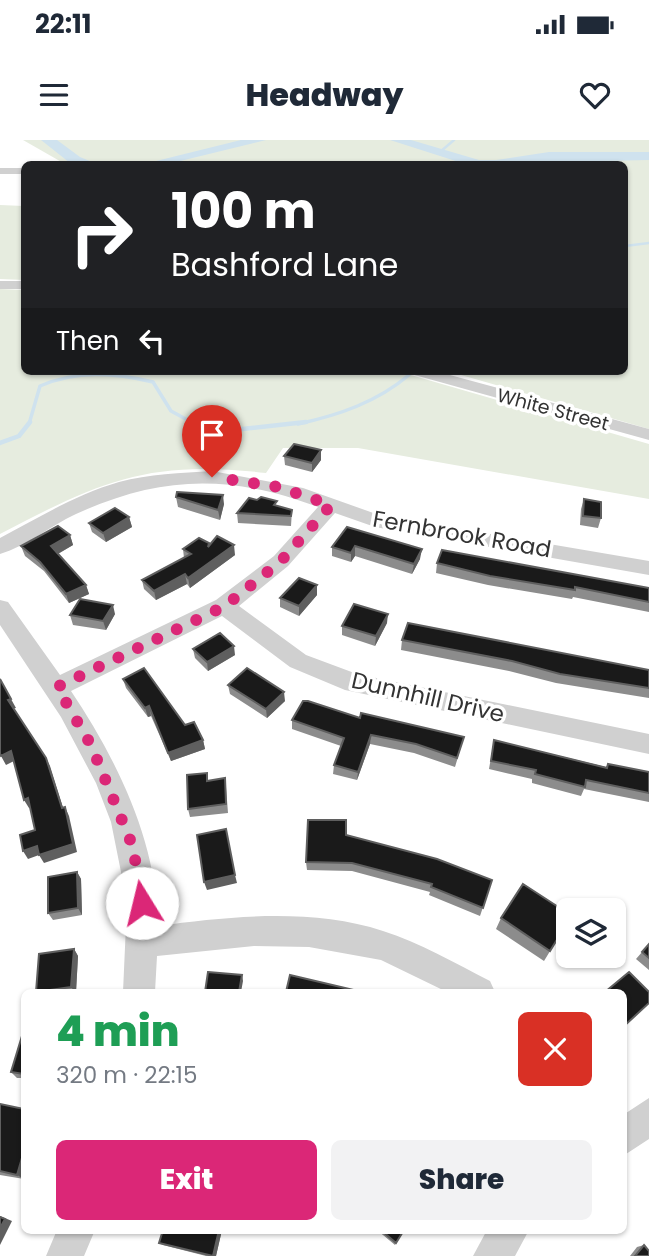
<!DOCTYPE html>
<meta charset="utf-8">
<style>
:root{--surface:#fff;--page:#f2f2f3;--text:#1f2937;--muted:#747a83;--accent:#db2777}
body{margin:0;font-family:Poppins,sans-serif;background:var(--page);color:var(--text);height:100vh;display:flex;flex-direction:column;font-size:26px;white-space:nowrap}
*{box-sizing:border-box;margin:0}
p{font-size:23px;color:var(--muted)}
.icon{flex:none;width:38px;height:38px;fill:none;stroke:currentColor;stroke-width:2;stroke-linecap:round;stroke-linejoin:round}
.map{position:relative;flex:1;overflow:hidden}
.panel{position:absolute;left:21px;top:849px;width:606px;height:245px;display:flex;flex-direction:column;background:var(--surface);border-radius:10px;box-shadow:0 2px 5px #0004}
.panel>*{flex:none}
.guide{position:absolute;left:21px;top:21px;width:607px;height:214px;border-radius:10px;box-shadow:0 2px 5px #0004;background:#202124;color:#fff;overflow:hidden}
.tools{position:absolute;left:556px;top:758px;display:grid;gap:14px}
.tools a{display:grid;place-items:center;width:70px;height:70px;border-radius:10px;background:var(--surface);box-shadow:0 2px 5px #0004;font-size:35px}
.pin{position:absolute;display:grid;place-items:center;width:60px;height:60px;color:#fff;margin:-72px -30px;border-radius:50% 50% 50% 0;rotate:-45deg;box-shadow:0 0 7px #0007}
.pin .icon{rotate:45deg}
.me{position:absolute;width:77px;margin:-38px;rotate:351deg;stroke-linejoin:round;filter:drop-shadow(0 0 5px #0008)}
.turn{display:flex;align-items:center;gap:24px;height:147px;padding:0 35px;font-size:32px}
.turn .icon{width:91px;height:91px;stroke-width:2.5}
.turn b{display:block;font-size:49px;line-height:60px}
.then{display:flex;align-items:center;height:66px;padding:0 35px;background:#0003;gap:14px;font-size:26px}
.round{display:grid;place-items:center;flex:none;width:74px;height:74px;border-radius:10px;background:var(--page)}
.overview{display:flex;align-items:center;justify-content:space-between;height:119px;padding:0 35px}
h1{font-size:42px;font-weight:800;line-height:52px;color:#1e9e55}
.action{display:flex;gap:14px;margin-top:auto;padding:14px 35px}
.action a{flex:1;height:80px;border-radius:10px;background:var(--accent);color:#fff;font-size:28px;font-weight:800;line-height:80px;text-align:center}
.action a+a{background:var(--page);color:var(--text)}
.status{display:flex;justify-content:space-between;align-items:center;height:49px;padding:0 35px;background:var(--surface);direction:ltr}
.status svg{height:19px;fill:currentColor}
header{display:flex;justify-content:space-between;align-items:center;height:91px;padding:0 35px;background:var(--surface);font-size:32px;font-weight:800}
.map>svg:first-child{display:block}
</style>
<div class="status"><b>22:11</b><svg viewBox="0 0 49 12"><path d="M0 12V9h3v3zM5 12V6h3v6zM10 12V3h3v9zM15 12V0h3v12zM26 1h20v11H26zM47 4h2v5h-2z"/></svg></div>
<header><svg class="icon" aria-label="menu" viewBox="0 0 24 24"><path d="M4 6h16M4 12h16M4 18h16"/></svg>Headway<svg class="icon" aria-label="heart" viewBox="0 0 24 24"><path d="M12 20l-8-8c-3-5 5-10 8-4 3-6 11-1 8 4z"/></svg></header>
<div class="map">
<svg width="649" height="1116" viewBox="0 0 649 1116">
<rect width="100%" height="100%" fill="#fff"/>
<path fill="#e6ecdf" d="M23,0H649V289L447,231H625V24H65Z
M0,65L24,66V140L0,139Z
M0,149L24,150V231H397L649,304V359L358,308H283L266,333C149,319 101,341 0,394Z"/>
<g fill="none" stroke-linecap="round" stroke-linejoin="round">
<path stroke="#cfe2ee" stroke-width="2.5" d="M440,12L454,0
M625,106L649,103"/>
<path stroke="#cfe2ee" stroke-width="3.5" d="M29,284L40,246C77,230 114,233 153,242L171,271L195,284
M298,284C339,275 377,262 409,235"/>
<path stroke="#cfe2ee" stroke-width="4.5" d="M190,282L233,290L306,282
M0,303L19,296L30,282"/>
<path fill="#cfe2ee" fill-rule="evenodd" d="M41,0H57L80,17L97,24L70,23Z
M241,0H266L168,24H144Z
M390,0H411L479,20H496L549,12H649V20L465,24Z"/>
<path fill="#d0d0d0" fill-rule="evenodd" d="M0,28H24V34H0Z
M0,141H24V149H0Z
M409,231H435L649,289V300L411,234Z
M212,331L303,348L379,375L649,421V435L375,387L335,373L288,426L239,466L306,515L357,534L649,594V614L345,550L290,527L222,476L71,551C117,620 157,701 158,786C231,776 312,768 383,791C420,803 455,823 490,841L495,852H447L381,820L309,807L254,806L157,816L155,852H123L127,762L111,682L96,643L61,577L0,485V460L8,462L60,535L216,460L274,416L318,367C230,334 161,335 76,374C50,386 27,406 0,414V398C38,378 77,354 119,342C149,334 181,333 212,331Z
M649,958V999L623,1016V975Z
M57,1090H95L84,1116H46Z
M487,1090H529L515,1116H473Z"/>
</g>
<path fill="#8c8c8c" d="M321,310V320L312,332L285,325L284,316Z
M176,357L224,364L220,380L178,367Z
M584,359L601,378L598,388L580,385L581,369Z
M277,366L292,370L291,386L238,383L237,373Z
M129,377L132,387L106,402L92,392L89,383Z
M347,387L420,419L412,434L355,416L351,422L332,416V407Z
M70,395L73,405L58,414L86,445L89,454L69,463L44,431L25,416L21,406Z
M209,405L235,415L190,448L187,444L156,460L144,449L142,440L184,418L183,409Z
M437,423L649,448V472L573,457L572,459L488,445L436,433Z
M317,445V455L299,476L280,467V458Z
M115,474L106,490L73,485L70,475Z
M387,483L375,506L342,495V486Z
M402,500L649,530V558L556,543L509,531L401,510Z
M193,509L235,515L208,531L195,518Z
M123,539L185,585L203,600L205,609L171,621L151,576L148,577L126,548Z
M228,545L285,561L267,578L230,554Z
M360,578L464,597L455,627L414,613L370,604L357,640L333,634L334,625L341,606L292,589V580Z
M494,600L606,627L608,624L649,632V662L584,649L581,656L532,643V639L489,629Z
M209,640L226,647L228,673L190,677L188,669Z
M346,695L492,740L480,776L429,755L430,752L352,731L307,730L306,722Z
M77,732L81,739L82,775L53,780L48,773Z
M501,778L569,780L544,821L496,789Z
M649,804V830L636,819Z
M74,809L78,816L76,852H36Z
M24,896V938H17L11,932Z
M0,964L24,969V1039L0,1035Z
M163,1090H222L216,1116H206L163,1105L159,1103Z
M377,1090H404L395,1105Z
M644,1105L649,1116H630L637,1107Z"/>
<path fill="#5f5f5f" d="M321,310V320L312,332V323Z
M223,355L224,364L220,380L218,370Z
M129,377L132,387L106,402L103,393Z
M70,395L73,405L54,416L51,406Z
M234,405L235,415L190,448L188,438Z
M355,406V416L351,422V413Z
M422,409L420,419L412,434L414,424Z
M185,434L187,444L156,460L154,451Z
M86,445L89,454L69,463L66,454Z
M317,445V455L299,476V466Z
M113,465L115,474L106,490L103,481Z
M388,474L387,483L375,506L376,496Z
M234,506L235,515L208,531L207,522Z
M284,552L285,561L267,578L266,569Z
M11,559L16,568L12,569L8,560Z
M149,566L151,576L148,577L145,568Z
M371,595L370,604L357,640L358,632Z
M203,600L205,609L171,621L168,613Z
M11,611L16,620L6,625L1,616Z
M46,618L50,626L66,677L62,668Z
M28,658L33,667L29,668L24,660Z
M65,667L69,676L77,712L44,723L39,715L28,719L23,711Z
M77,732L81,739L82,775L78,768Z
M235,735L237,743L207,750L204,742Z
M74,809L78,816L76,852H75L71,847Z
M242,835L243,841L241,852H239Z
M24,1011V1039L17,1035Z
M0,1076L12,1081L0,1105Z
M219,1090H222L216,1116H213Z"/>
<path fill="#1a1a1a" stroke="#5f5f5f" stroke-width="2" d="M294,304L321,310L312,323L284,316Z
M177,352L223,355L218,370L176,357Z
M261,357L277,361L274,365L292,370L291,376L237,373L249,358L257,360Z
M584,359L601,362V378L583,376Z
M115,368L129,377L103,393L89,383Z
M58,386L70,395L51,406L86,445L66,454L40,422L21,406Z
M347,387L422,409L414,424L355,406L351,413L332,407Z
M217,396L234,405L188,438L185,434L154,451L142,440L191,414L183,409L199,398L209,403L208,407Z
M442,410L649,448V462L575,447V450L490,436L437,423Z
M299,438L317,445L299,466L280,458Z
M80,459L113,465L103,481L70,475Z
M354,464L388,474L376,496L342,486Z
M408,483L649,530V548L560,534L512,521L402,500Z
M220,493L234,506L207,522L193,509Z
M144,528L185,585L194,582L203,600L168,613L149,566L145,568L123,539Z
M247,528L284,552L266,569L228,545Z
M0,539L11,559L8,560L46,618L62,668L65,667L73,704L39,715L37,706L23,711L20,695L35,690L28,658L24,660L11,611L1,616L0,614Z
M303,561H308L360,578L361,573L464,597L457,618L416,604L371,595L358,632L334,625L344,598L292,580Z
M494,600L607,628L608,624L649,632V653L586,640L585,647L535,634L536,630L491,621Z
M207,633V641L225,638L226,664L188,669L187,635Z
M308,680H346V695L437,719L492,740L483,768L431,747L432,744L352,723L306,722Z
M226,689L235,735L204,742L197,695Z
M77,732L78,768L48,773V737Z
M523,744L569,774V780L550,811L501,778Z
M649,804V818L642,812Z
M74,809L71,847L36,852L39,814Z
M208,832L242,835L239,852H205Z
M629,832L649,852V863L623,887V852H605Z
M290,835L362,852H286Z
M22,896H24V934L11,932Z
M0,964L24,969V1011L17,1035L0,1031Z
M0,1077L5,1079L0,1088Z
M163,1090H219L213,1116L159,1103Z
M381,1090H404L396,1103Z
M644,1105L649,1111V1116H635Z"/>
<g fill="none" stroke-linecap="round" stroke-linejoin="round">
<path stroke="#db2777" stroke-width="12" stroke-dasharray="0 21.6" d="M142,763L133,707L91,605L57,547L225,466L281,421L331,365L278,347L212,337"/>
</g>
<g text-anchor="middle" stroke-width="7" stroke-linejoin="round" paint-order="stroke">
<g font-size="19" fill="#333" stroke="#fff">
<text transform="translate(553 269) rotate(15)" y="7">White Street</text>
</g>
<g font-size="23" fill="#333" stroke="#fff">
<text transform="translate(462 394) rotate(10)" y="8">Fernbrook Road</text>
<text transform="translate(428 557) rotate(13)" y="8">Dunnhill Drive</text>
</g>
</g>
</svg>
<div class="tools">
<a><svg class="icon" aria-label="layers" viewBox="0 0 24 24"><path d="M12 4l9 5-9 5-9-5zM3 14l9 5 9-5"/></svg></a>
</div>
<div class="pin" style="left:212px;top:337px;background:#d93025"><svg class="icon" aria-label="arrive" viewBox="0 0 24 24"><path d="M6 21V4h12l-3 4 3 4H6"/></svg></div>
<svg class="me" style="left:142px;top:763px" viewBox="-20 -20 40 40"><circle r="19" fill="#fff"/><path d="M0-13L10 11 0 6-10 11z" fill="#db2777"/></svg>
<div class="guide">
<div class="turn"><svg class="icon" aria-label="right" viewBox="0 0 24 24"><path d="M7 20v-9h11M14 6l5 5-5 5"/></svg><div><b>100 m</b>Bashford Lane</div></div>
<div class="then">Then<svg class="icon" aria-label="left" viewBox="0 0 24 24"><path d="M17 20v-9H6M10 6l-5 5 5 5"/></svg></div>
</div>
<section class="panel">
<div class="overview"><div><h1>4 min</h1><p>320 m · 22:15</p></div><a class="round" style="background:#d93025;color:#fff"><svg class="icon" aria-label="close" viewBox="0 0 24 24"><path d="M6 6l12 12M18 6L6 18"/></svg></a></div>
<div class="action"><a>Exit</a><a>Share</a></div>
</section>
</div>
